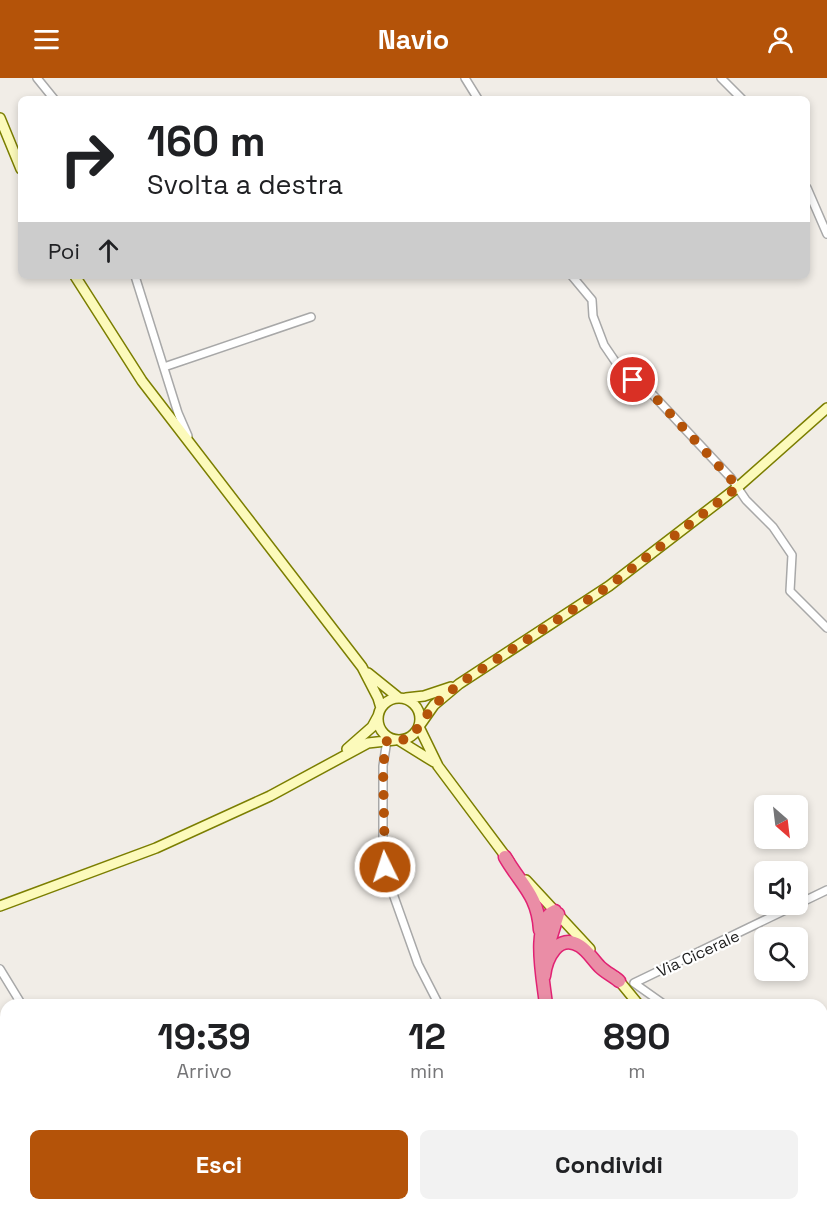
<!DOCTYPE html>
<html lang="it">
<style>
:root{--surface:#fff;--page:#f2f2f2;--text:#202124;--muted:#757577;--accent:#b45309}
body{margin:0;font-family:"Space Grotesk",sans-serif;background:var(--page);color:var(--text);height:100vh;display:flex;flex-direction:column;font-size:22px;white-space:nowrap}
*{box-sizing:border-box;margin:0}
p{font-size:20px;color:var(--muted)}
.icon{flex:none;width:33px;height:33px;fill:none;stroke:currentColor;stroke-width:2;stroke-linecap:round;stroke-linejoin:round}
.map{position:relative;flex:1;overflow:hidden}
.side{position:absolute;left:0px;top:921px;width:828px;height:212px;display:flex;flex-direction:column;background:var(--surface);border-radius:18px 18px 0 0;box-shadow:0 3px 9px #0003}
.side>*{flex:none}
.top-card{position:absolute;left:18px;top:18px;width:792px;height:183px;border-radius:9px;box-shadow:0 3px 9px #0003;background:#fff;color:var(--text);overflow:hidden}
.needle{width:39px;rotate:152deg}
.tools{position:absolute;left:754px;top:717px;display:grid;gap:12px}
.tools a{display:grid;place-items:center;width:54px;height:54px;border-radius:9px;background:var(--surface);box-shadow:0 3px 9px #0003;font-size:30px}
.pin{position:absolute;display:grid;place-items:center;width:51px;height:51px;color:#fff;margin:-26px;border:3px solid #fff;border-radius:50%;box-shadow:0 2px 6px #0007}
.me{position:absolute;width:66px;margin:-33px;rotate:356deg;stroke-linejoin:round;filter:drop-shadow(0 0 4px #0008)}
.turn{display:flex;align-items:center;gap:21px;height:126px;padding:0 30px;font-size:27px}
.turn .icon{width:78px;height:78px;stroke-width:2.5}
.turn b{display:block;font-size:42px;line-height:51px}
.then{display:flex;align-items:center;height:57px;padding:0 30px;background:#0003;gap:12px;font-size:22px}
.eta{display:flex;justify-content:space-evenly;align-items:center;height:102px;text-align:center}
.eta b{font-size:36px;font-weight:600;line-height:42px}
.button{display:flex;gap:12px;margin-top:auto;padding:12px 30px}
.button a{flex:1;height:69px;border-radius:9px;background:var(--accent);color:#fff;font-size:24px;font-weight:600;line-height:69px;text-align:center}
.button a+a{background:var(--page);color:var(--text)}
header{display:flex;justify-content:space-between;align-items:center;height:78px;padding:0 30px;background:var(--accent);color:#fff;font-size:27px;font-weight:600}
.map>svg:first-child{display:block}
</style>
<header><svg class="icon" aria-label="menu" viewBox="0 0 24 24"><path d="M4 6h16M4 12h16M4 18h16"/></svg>Navio<svg class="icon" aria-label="person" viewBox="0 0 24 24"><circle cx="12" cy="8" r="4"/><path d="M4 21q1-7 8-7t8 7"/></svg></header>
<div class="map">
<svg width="827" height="1132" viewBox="0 0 827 1132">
<rect width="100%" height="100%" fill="#f1ede7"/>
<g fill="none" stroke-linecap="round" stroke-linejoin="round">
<defs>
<path id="minor" d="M37,0L54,21
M465,0L478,21
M721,0L742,21
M807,110L827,156
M135,198L178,335L188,358
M572,198L592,222L593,238L604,267L619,289L653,317L731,400L746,422L773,449L792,477L790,513L827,550
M164,289L311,239
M387,662L383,688V768L387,799L418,886L439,927
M0,891L22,927
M665,927L634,905L827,812
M101,1126L102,1132
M462,1132L477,1126"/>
<path id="secondary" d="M0,40L21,91
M75,198L142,303L362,589L378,620L381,630
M368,595L399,620
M378 641a21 21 0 1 1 42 0a21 21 0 1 1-42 0Z
M406,620L424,618L451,609
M420,647L434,627L459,606L609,508L738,409L827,330
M419,649L438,688L509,783
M400,663L434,684
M347,671L372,649L378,638
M526,802L590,871
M0,828L156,770L270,718L368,665L395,662
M616,899L639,927
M822,1090L827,1095"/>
<path id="motorway" d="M505,779C521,807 538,817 540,852
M546,874L558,836
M544,898C546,881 558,854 580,868C588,873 593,882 600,889C605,894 613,898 619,903
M546,927C544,904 530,844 555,833
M561,1126V1132
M582,1126L587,1132
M534,1132L538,1126"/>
</defs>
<use href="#minor" stroke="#a8a8a8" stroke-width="10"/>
<use href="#secondary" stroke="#7b7e01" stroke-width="12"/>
<use href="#motorway" stroke="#e12273" stroke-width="15"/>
<use href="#minor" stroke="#fff" stroke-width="7"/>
<use href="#secondary" stroke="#fcfabb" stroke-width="9"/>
<use href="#motorway" stroke="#ea8da6" stroke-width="12"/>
</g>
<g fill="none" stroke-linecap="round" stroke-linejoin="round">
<path stroke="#b45309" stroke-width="10" stroke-dasharray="0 18" d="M385,789L383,688L387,662L400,663L412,658L434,627L459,606L609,508L738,409L653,317L633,302"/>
</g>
<g text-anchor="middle" stroke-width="4.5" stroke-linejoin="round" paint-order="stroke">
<g font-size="16" fill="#212121" stroke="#fff">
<text transform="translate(698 875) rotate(-25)" y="6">Via Cicerale</text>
</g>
</g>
</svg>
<div class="tools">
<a><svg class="needle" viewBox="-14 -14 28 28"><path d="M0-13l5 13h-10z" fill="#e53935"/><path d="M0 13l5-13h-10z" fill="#757577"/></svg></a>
<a><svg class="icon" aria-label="sound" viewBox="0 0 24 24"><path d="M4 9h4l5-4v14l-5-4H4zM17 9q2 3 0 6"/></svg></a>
<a><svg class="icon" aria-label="search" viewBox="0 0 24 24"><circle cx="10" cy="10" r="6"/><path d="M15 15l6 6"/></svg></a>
</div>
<div class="pin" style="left:633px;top:302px;background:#d93025"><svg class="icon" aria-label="arrive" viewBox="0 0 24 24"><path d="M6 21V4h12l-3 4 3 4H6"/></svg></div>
<svg class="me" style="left:385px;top:789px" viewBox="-20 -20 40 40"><circle r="17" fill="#b45309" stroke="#fff" stroke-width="3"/><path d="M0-11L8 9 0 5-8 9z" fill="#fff"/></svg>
<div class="top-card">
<div class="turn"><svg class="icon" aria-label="right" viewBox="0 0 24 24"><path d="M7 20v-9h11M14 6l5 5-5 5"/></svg><div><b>160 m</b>Svolta a destra</div></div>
<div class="then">Poi<svg class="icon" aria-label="ahead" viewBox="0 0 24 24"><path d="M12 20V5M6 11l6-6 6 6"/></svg></div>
</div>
<section class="side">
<div class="eta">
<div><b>19:39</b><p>Arrivo</p></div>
<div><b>12</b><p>min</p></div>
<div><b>890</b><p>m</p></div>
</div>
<div class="button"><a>Esci</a><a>Condividi</a></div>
</section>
</div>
